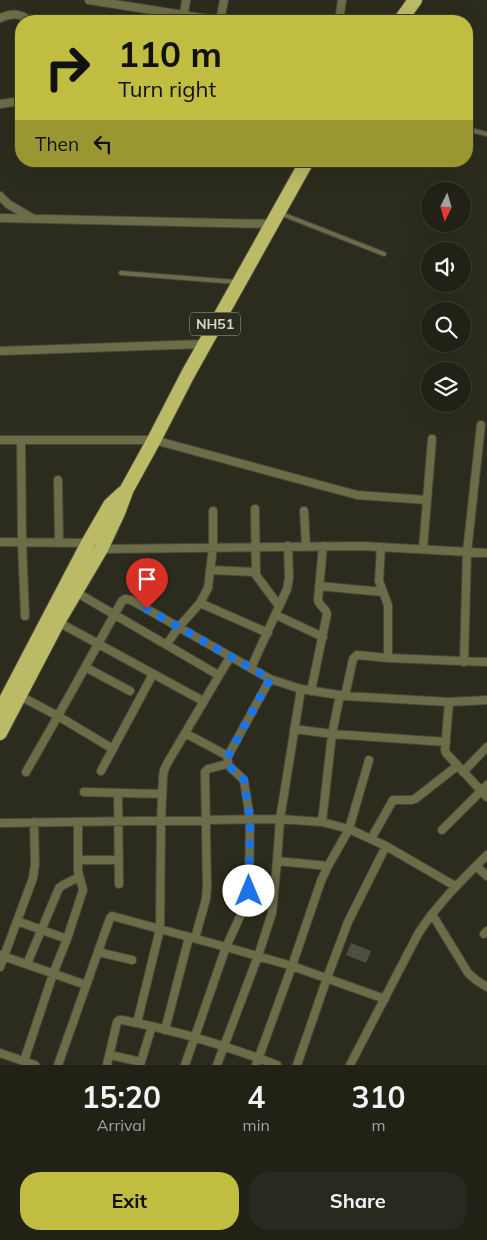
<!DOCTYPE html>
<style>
:root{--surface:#212116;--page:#29291f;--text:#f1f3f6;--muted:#a2a3a1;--line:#3e3e35;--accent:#c1bd40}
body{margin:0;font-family:Mulish,sans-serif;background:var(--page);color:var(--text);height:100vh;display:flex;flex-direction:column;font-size:19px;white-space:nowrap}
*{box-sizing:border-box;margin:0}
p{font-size:16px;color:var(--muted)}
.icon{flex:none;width:28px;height:28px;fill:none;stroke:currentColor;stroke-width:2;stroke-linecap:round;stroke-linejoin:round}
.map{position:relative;height:1065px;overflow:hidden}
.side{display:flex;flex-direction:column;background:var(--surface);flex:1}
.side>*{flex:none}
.guide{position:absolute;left:15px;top:15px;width:458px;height:152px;border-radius:20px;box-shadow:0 5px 20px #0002,0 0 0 1px var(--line);background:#c1bd40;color:#111;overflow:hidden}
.needle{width:32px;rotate:185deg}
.controls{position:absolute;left:421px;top:182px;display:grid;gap:10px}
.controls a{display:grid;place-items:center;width:50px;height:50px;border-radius:50%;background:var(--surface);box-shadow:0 5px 20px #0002,0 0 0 1px var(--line);font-size:25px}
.pin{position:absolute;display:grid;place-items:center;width:42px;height:42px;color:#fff;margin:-51px -21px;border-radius:50% 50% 50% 0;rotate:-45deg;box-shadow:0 0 5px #0007}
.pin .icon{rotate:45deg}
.me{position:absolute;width:55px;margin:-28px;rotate:0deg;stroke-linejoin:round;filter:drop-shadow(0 0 4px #0008)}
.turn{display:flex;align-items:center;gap:18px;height:105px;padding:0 20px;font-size:22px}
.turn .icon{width:65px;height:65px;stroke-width:2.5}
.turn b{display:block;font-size:35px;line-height:42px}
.then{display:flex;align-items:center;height:48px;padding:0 20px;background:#0003;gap:10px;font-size:19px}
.eta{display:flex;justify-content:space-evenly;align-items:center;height:85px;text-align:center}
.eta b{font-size:30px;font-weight:700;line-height:35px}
.action{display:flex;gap:10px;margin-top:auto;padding:10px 20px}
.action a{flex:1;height:58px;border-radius:20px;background:var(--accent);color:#111;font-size:20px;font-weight:700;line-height:58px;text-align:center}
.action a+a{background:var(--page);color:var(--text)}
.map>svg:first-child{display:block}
</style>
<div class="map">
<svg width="487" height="1065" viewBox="0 0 487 1065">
<rect width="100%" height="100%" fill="#2c2c1e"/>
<path fill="#4f4f40" d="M351,943L371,951L366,963L346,955Z"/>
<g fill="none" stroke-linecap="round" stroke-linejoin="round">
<defs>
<path id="service" d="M466,129L487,134
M282,214L384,254
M121,273L236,282"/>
<path id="minor" d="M89,0L221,21
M0,18C13,13 19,13 31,21
M183,21L186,0
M220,21L224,0
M339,21L342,0
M0,104L21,101
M0,196L8,204L32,218
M0,218L272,224
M0,351L204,344
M0,440H154L357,495L427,500
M21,440L22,542L25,616
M58,480L59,542
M255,509L256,575L279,606
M304,511L306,546
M0,542L88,543
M381,547L379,581L388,605V658
M101,549L362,546L487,553
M423,549L432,439
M210,570L255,572
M319,586L383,592
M76,592C123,620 171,647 218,675
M200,603L268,633
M276,615L323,637
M58,622L203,701
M167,644L178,628L200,603L208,588L213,547V511
M464,662L467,552L481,425
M85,667L130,691
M251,668L287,589L289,578L288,546
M311,691L327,614C326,608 319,606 318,600L323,546
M20,696L58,716L113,749
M345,696L353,659L357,655L388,658L487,662
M449,702L445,750L446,753L487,797
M294,729L332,734L446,742
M185,733L228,756
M101,771L153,674
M26,772L58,716L122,601L125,599L131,600L270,679L301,689L345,696L449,702L487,700
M463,772L487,747
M84,792L162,794
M118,793L119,884
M322,822L332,734L340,695
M0,823L280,819L322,822L349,829L386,846L455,886
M442,830L487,785
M371,839L393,800H411L415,799L457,766
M78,860H119
M277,861L328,866
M476,866L487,876
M432,914L468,973L476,980L487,987
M17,921L67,939
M484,934L487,931
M195,938L206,899L207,887L205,772L208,769L227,764
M98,952L132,960
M0,955L86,985
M27,964L59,888L63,885L79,877
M0,967L33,878L35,864L34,822
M137,1023L160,929L161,821L163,777L164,770L168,762L230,657
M165,1030L189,937
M0,1053L35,1065
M110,1055L141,1062
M24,1061L53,974L67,939L83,890L78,871V822
M58,1065L110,918L112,916L226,947L292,966L385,999
M107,1065L117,1022L119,1020H122C175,1030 227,1046 277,1065
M140,1065L152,1026
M185,1065L226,947L249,897L250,819L244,781C238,771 225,769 228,756L270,679
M217,1065L258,956L272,913L277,861L280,819L301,689
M256,1065L292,966L321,881L328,866L349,829L369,760
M297,1065L327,978L348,922L386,846
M350,1065L418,934C437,904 462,880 487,855"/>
<path id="trunk" d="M400,21L415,0
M0,711L88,543L110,505L123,493
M0,733L58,622L101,549L118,513L127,489L154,440L188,374L307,161"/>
</defs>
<use href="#service" stroke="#47473a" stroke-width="6"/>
<use href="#minor" stroke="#47473a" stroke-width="10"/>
<use href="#trunk" stroke="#47473a" stroke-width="16"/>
<use href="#service" stroke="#6d6c49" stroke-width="4"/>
<use href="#minor" stroke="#6d6c49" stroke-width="8"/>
<use href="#trunk" stroke="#bbba66" stroke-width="14"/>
</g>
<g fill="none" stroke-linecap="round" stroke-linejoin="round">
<path stroke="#1a73e8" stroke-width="9" stroke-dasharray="0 16.2" d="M147,609L270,679L228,756C225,769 238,771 244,780L250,819L249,891"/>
</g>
<g text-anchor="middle" stroke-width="5" stroke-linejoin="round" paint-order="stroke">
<rect fill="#2c2c1e" stroke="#a2a398" stroke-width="1" x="190" y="312.5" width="50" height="23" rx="4"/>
<g font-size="14" font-weight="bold" fill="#d5d6cd">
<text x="215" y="329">NH51</text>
</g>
</g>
</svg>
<div class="controls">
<a><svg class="needle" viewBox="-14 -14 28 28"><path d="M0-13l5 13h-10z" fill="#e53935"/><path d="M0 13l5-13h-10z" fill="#a2a3a1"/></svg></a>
<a><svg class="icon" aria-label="sound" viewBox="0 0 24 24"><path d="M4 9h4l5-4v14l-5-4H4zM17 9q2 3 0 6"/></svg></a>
<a><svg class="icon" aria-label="search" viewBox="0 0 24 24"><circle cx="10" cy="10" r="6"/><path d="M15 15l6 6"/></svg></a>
<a><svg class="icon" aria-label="layers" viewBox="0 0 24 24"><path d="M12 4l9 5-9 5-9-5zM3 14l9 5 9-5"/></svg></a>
</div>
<div class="pin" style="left:147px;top:609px;background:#d93025"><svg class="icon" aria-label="arrive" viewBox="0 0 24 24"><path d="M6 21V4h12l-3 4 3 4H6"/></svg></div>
<svg class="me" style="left:249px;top:891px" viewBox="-20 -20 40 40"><circle r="19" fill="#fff"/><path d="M0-13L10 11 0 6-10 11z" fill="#1a73e8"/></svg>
<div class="guide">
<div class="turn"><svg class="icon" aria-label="right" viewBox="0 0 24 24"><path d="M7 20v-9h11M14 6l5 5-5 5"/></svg><div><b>110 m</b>Turn right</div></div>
<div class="then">Then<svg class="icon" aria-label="left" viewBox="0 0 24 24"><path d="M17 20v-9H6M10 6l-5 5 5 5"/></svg></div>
</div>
</div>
<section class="side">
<div class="eta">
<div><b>15:20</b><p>Arrival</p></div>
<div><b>4</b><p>min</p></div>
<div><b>310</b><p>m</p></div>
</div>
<div class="action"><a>Exit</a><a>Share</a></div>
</section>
